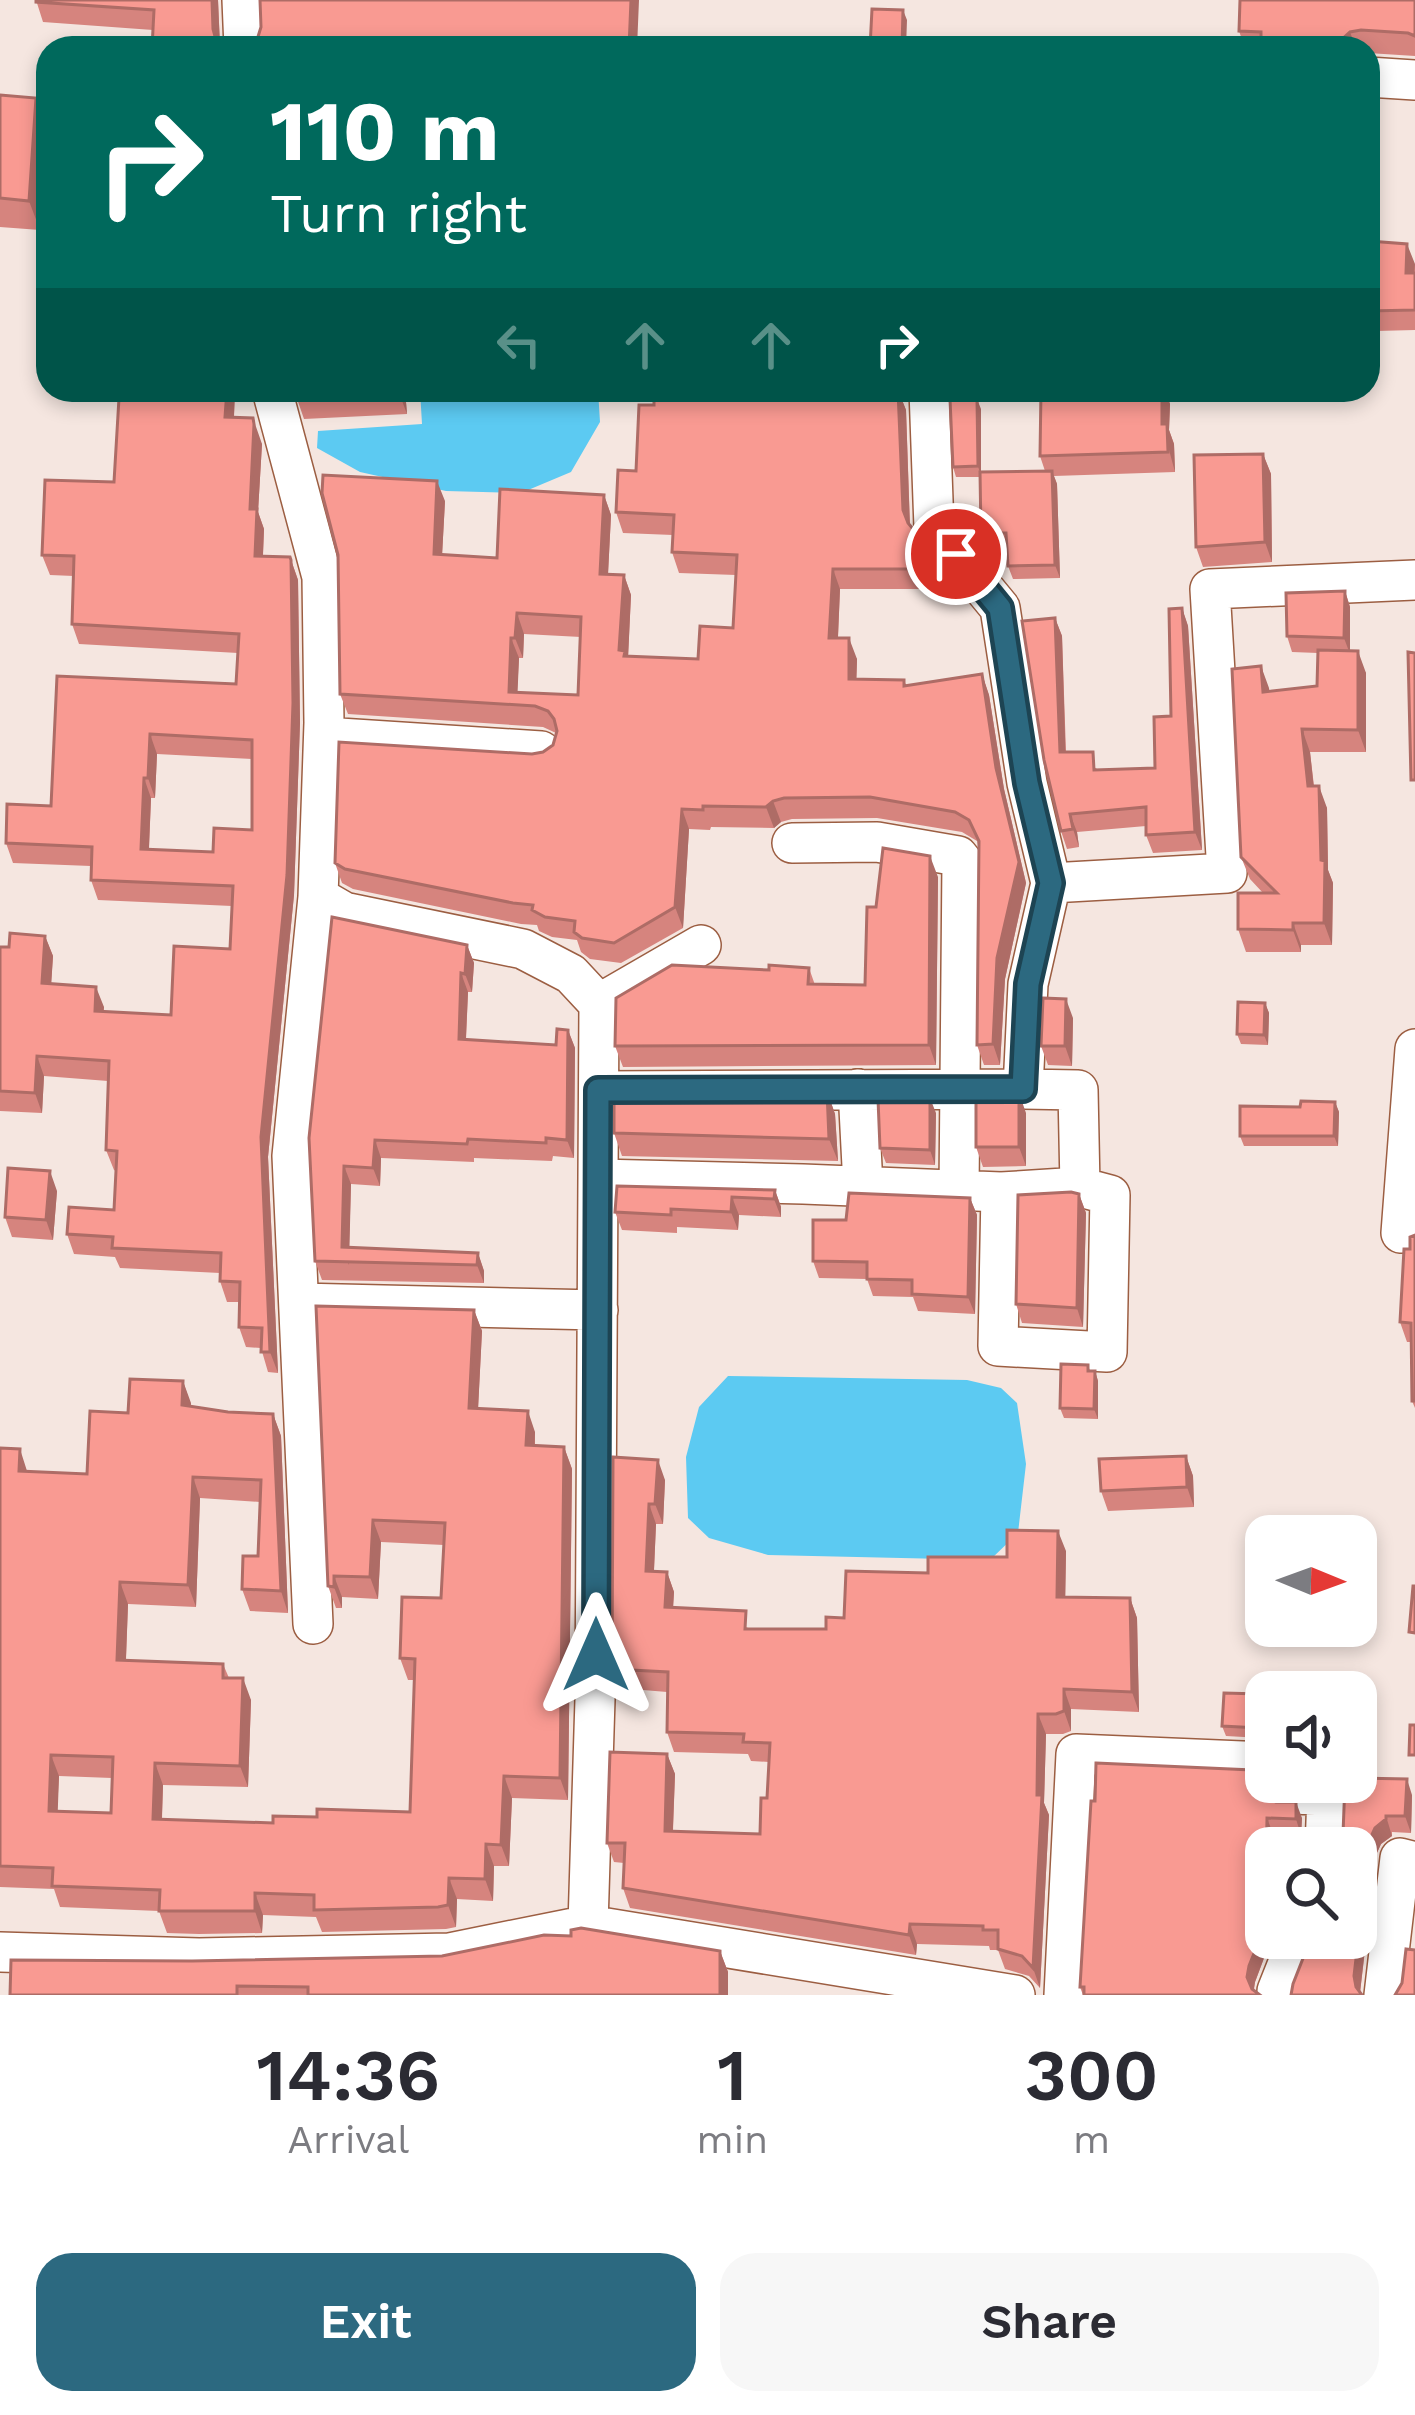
<!DOCTYPE html>
<style>
:root{--surface:#fff;--page:#f7f7f7;--text:#2b2b33;--muted:#7c7c81;--accent:#2c6980}
body{margin:0;font-family:"Work Sans",sans-serif;background:var(--page);color:var(--text);height:100vh;display:flex;flex-direction:column;font-size:45px;white-space:nowrap}
*{box-sizing:border-box;margin:0}
p{font-size:39px;color:var(--muted)}
.icon{flex:none;width:66px;height:66px;fill:none;stroke:currentColor;stroke-width:2;stroke-linecap:round;stroke-linejoin:round}
.map{position:relative;height:1995px;overflow:hidden}
.details{display:flex;flex-direction:column;background:var(--surface);flex:1}
.details>*{flex:none}
.top-card{position:absolute;left:36px;top:36px;width:1344px;height:366px;border-radius:36px;box-shadow:0 6px 18px #0003;background:#00695c;color:#fff;overflow:hidden}
.needle{width:78px;rotate:91deg}
.tools{position:absolute;left:1245px;top:1515px;display:grid;gap:24px}
.tools a{display:grid;place-items:center;width:132px;height:132px;border-radius:24px;background:var(--surface);box-shadow:0 6px 18px #0003;font-size:60px}
.pin{position:absolute;display:grid;place-items:center;width:102px;height:102px;color:#fff;margin:-51px;border:6px solid #fff;border-radius:50%;box-shadow:0 3px 12px #0007}
.me{position:absolute;width:132px;margin:-66px;rotate:0deg;stroke-linejoin:round;filter:drop-shadow(0 0 9px #0008)}
.turn{display:flex;align-items:center;gap:42px;height:252px;padding:0 36px;font-size:54px}
.turn .icon{width:156px;height:156px;stroke-width:2.5}
.turn b{display:block;font-size:84px;line-height:102px}
.lanes{display:flex;align-items:center;height:114px;padding:0 36px;background:#0003;justify-content:center;gap:60px;direction:ltr}
.lanes .off{opacity:.35}
.eta{display:flex;justify-content:space-evenly;align-items:center;height:204px;text-align:center}
.eta b{font-size:72px;font-weight:600;line-height:84px}
.button{display:flex;gap:24px;margin-top:auto;padding:24px 36px}
.button a{flex:1;height:138px;border-radius:36px;background:var(--accent);color:#fff;font-size:48px;font-weight:600;line-height:138px;text-align:center}
.button a+a{background:var(--page);color:var(--text)}
.map>svg:first-child{display:block}
</style>
<div class="map">
<svg width="1415" height="1995" viewBox="0 0 1415 1995">
<rect width="100%" height="100%" fill="#f5e6e0"/>
<path fill="#5ccaf2" d="M420,390H598L600,422L571,472L521,493L446,491L360,472L317,448L318,431L422,424Z
M728,1376L967,1380L1001,1388L1017,1403L1026,1464L1018,1533L990,1560L768,1555L709,1538L688,1518L686,1457L699,1407Z"/>
<g fill="none" stroke-linecap="round" stroke-linejoin="round">
<defs>
<path id="street" d="M242,0L244,48
M1368,77L1415,80
M272,390L322,577L324,723L318,897L344,912L523,949L571,974L599,1004L595,1699L588,1925
M324,737L541,751
M792,843L877,842L958,856L962,861L959,1191
M1051,883L1227,873L1210,589L1415,580
M599,1004L701,945
M1415,1049L1401,1233H1415
M858,1089L863,1186
M599,1091L1023,1089L1028,984L1051,883L1027,783L1000,608L934,528L929,390
M598,1179L803,1184L1001,1192L998,1346L1107,1352L1110,1195L1080,1187L1078,1090L1023,1089
M1001,1192L1080,1187
M299,1303L598,1310
M313,1624L292,1156L318,897
M1282,1782V1794L1327,1795L1325,1848
M0,1952L199,1958L449,1953L588,1925L1015,1995
M1277,1991L1298,1938
M1064,1995L1076,1754L1266,1762
M1384,1995L1400,1858L1415,1862"/>
</defs>
<use href="#street" stroke="#9c5e42" stroke-width="42"/>
<use href="#street" stroke="#fff" stroke-width="39"/>
</g>
<path fill="#d6847e" fill-rule="evenodd" d="M36,0H218L220,44L153,30L43,22Z
M1415,0V56L1368,53V48H1245L1239,31Z
M0,95L36,98L47,127L40,230L0,227Z
M1415,264V330L1376,331L1368,311Z
M235,390L234,418L262,444L258,512L264,529L263,556L290,557L298,580L300,723L294,895L268,1157L278,1373L268,1372L261,1348L246,1347L239,1327V1302H227L220,1281V1273L120,1268L115,1257L74,1254L67,1234L114,1210L116,1171L114,1170L106,1150L108,1081L44,1076L42,1113L0,1111V947H9L45,936L53,956L51,984L104,1007L103,1012L171,1015L230,949L232,906L98,900L91,880V866L13,863L6,843L51,806L57,676L236,684L238,653L79,644L72,624L74,576L50,575L42,555L114,482L135,398ZM157,754L252,759V830L213,852L149,849L151,798H155Z
M294,390H405L407,414L304,419Z
M654,390H767V397L855,398L898,390L906,410L910,525L937,558L945,579V589H840L838,638L857,659L856,679L904,680L906,685L982,674L989,695L1004,789L1026,883L1005,979L1000,1065H984L977,1045L978,845L977,841L962,832L877,818L792,819L781,822L774,828L711,827L710,830L689,829L683,928L621,963L590,959L581,952L577,940L552,937L539,931L537,925L521,924L353,889L342,883L335,863L532,754L543,752L553,745L556,733L543,727L348,714L340,694L445,501L442,555L497,558L604,495L611,515L608,574L624,575L631,595L628,656L698,659L733,628L736,575L679,573L672,552L673,535L623,533L616,512L636,471L654,405ZM524,634L581,637L578,695L517,692L519,658H523Z
M1162,390H1165L1170,404L1169,430L1174,444L1175,472L1054,476L1057,484L1060,578L1013,579L1008,566L1007,546L986,547L981,533L980,477H956L953,467L981,409V472L1045,471L1040,456Z
M1263,454L1271,474L1272,562L1203,567L1196,547Z
M1345,591L1350,607V650L1366,673V752H1310L1314,786L1327,808L1328,870L1333,883L1332,945H1301V952H1246L1238,929L1263,893L1250,879L1241,857L1269,688V691L1317,686L1318,653L1292,652L1287,636Z
M1182,608L1188,626L1202,850L1153,853L1146,835V826L1077,832L1079,847L1067,849L1061,831L1055,618L1062,636L1066,752L1099,770L1155,768L1171,716Z
M938,877L936,1065L623,1067L615,1046L769,970L809,968L815,985H865L876,907Z
M467,945L474,963L472,992H468L466,1040L556,1045L568,1030L575,1048L574,1158L553,1156L552,1161L474,1158V1162L381,1158L380,1186L351,1184L349,1247L478,1253L484,1271V1283L322,1280L315,1261L309,1138Z
M1265,1003L1269,1013L1268,1045L1241,1044L1237,1034Z
M1073,1018L1072,1066L1048,1065L1041,1046Z
M827,1091L835,1114L838,1161L622,1156L614,1133Z
M1335,1102L1339,1112L1338,1146H1244L1240,1136L1300,1107Z
M936,1113L935,1165L886,1163L880,1148Z
M1026,1113V1166L983,1167L976,1147Z
M775,1190L781,1207V1217L739,1215L738,1230L677,1227V1233L622,1230L615,1212Z
M57,1191L53,1240L12,1237L5,1217Z
M1079,1194L1086,1213L1083,1327L1022,1323L1016,1304Z
M970,1198L977,1215L975,1314L918,1311L913,1297L873,1296L867,1279L819,1278L813,1261L846,1220Z
M1415,1235V1408L1412,1401V1342H1407L1400,1322L1410,1249Z
M474,1310L482,1331L478,1408L535,1432V1445L564,1447L572,1469L568,1800L512,1798L509,1866H494L493,1901L457,1899L456,1927L446,1929L322,1932L316,1917L263,1915L262,1933L199,1934L167,1933L159,1911L60,1907L54,1889L0,1887V1448L27,1471L87,1474L128,1413L183,1381L191,1406L228,1412L273,1414L281,1436L288,1613L250,1611L242,1589L258,1556L260,1502L200,1498L196,1607L128,1604L126,1660L223,1664L229,1678L251,1700L248,1787L163,1785L162,1819L273,1823L317,1817L410,1812L414,1680H408L400,1658L441,1598L444,1545L381,1542L378,1599L342,1597V1608H336L328,1586ZM59,1776L112,1778L111,1813L57,1811Z
M1088,1365L1090,1371H1095L1098,1381V1419L1064,1418L1060,1408Z
M1186,1456L1193,1476L1194,1507L1108,1511L1101,1491Z
M613,1457L665,1480L663,1524H656L654,1571L667,1572L674,1592L673,1607L752,1629H826L928,1573L1007,1557L1066,1551L1065,1597L1130,1598L1137,1618L1139,1712L1071,1709V1731L1063,1734H1046L1044,1803L1049,1815L1040,1988L1029,1976L1005,1969L998,1950H990L989,1946L917,1944L916,1955L630,1908L623,1888L624,1863L614,1862L607,1843L667,1754L675,1774L673,1831L760,1834L767,1798L769,1762L751,1761L748,1754L674,1752L667,1732V1692L619,1688L612,1669Z
M1259,1694L1263,1704L1262,1738L1226,1736L1222,1726Z
M1258,1786L1259,1793L1263,1798L1302,1818L1301,1835L1273,1834V1848H1266V1938H1271L1270,1942L1255,1982L1254,1990L1260,1995H1083L1080,1987Z
M1412,1795L1411,1833L1392,1832V1836L1381,1844L1376,1855L1360,1993L1291,1995L1356,1938L1336,1848Z
M720,1951L728,1972V1995H10L192,1961Z"/>
<path fill="#ae6c66" d="M212,0H218L220,48L213,29Z
M631,0H639L637,48H629Z
M903,10L907,20L906,48H902Z
M1350,32L1356,48H1337L1339,42Z
M1368,89L1373,101V137L1368,123Z
M36,98L47,127L40,230L29,201Z
M1407,244L1415,264L1413,292L1406,273Z
M227,390H235L233,437L225,417Z
M398,390H405L407,414Z
M898,390L906,410L910,530L903,510Z
M1162,390H1165L1170,404L1169,430L1174,444L1175,472L1162,424Z
M977,399L981,409V477L978,466Z
M253,418L262,444L258,512L264,529L262,576L255,556L250,509Z
M1263,454L1271,474L1272,562L1265,542Z
M1052,471L1057,484L1060,578L1055,565Z
M437,481L445,501L441,575L434,554Z
M604,495L611,515L607,594L600,574Z
M937,558L945,579V589L937,569Z
M291,560L298,580L300,723L294,895L268,1157L278,1373L270,1352L261,1137Z
M833,569L840,589L837,658L829,638Z
M624,575L631,595L628,659L619,650Z
M1345,591L1350,607V654L1344,638Z
M1182,608L1188,626L1202,850L1195,832Z
M517,613L524,634L523,658L515,638Z
M1055,618L1062,636L1066,770L1060,752Z
M511,638L519,658L517,705L509,692Z
M849,638L857,659L856,700L849,679Z
M1358,651L1366,673V752L1358,730Z
M1261,666L1269,688L1271,714L1263,692Z
M982,674L989,695L1004,789L1026,883L1005,979L1000,1065L993,1044L996,768Z
M1302,729L1310,752L1316,808L1308,786Z
M150,734L157,754L155,798L148,778Z
M144,778L151,798L148,869L141,849Z
M1319,786L1327,808L1328,870L1333,883L1332,945L1324,923Z
M773,801L781,822L774,828L766,807Z
M682,809L689,829L683,928L675,907Z
M1070,814L1077,832L1079,847L1073,829Z
M930,856L938,877L936,1065L929,1045Z
M1293,923L1301,945V952L1293,930Z
M45,936L53,956L50,1003L42,983Z
M467,945L474,963L472,992L465,974Z
M461,973L468,992L465,1057L459,1039Z
M96,987L104,1007L102,1031L95,1011Z
M1066,999L1073,1018L1072,1066L1065,1046Z
M1265,1003L1269,1013L1268,1045L1264,1035Z
M568,1030L575,1048L574,1158L567,1140Z
M37,1056L44,1076L42,1113L35,1093Z
M827,1091L835,1114L838,1161L829,1139Z
M1019,1093L1026,1113V1166L1019,1147Z
M930,1098L936,1113L935,1165L930,1150Z
M1335,1102L1339,1112L1338,1146L1334,1136Z
M375,1140L381,1158L380,1186L373,1168Z
M344,1166L351,1184L349,1265L342,1247Z
M50,1171L57,1191L53,1240L46,1220Z
M775,1190L781,1207V1217L774,1199Z
M1079,1194L1086,1213L1083,1327L1077,1308Z
M732,1197L739,1215L738,1230L731,1212Z
M970,1198L977,1215L975,1314L968,1297Z
M478,1253L484,1271V1283L477,1265Z
M474,1310L482,1331L477,1430L469,1408Z
M1095,1371L1098,1381V1419L1094,1409Z
M183,1381L191,1403L190,1427L182,1405Z
M528,1411L535,1432L534,1467L526,1445Z
M273,1414L281,1436L288,1613L281,1591Z
M564,1447L572,1469L568,1800L560,1778Z
M20,1449L27,1471H19Z
M1186,1456L1193,1476L1194,1507L1187,1487Z
M658,1460L665,1480L663,1524L655,1504Z
M193,1477L200,1498L196,1607L188,1585Z
M649,1504L656,1524L653,1591L646,1571Z
M373,1520L381,1542L378,1599L370,1577Z
M1058,1531L1066,1551L1065,1617L1057,1597Z
M667,1572L674,1592L672,1626L665,1607Z
M334,1576L342,1597V1608L334,1587Z
M120,1582L128,1604L125,1682L117,1660Z
M1130,1598L1137,1618L1139,1712L1132,1692Z
M243,1678L251,1700L248,1787L240,1766Z
M1064,1689L1071,1709V1731L1064,1711Z
M1259,1694L1263,1704L1262,1738L1259,1728Z
M1038,1714L1046,1734L1044,1803L1049,1815L1040,1988L1033,1968Z
M667,1754L675,1774L672,1851L665,1831Z
M51,1755L59,1776L57,1832L49,1811Z
M155,1763L163,1785L161,1841L153,1819Z
M504,1776L512,1798L509,1866L501,1845Z
M1407,1779L1412,1795L1411,1833L1405,1816Z
M1296,1802L1302,1818L1301,1835L1296,1819Z
M1386,1816L1392,1836L1381,1844L1376,1855L1360,1992L1356,1987L1354,1976L1370,1839L1375,1828Z
M1267,1818L1273,1834V1848H1267Z
M486,1844L494,1866L493,1901L485,1879Z
M1266,1872V1938H1271L1270,1942L1255,1982L1253,1993L1247,1977Z
M449,1878L457,1899L456,1927L448,1905Z
M255,1893L263,1915L262,1933L255,1911Z
M910,1924L917,1944L916,1955L909,1935Z
M720,1951L728,1972V1995H720Z"/>
<path fill="#f99a92" stroke="#ae6c66" stroke-width="3" fill-rule="evenodd" d="M36,0H212L213,29L216,40L224,48H152L154,10L36,2Z
M260,0H631L629,48H249L257,40L261,27Z
M1240,0H1415V36L1408,33L1361,30L1350,32L1339,42L1337,48H1261V32L1239,31Z
M872,9L903,10L902,48H870Z
M0,95L36,98L29,201L0,198Z
M1369,241L1407,244L1406,273H1415V310L1368,311Z
M135,390H227L225,417L253,418L254,424L250,509H257L255,556L290,557L291,560L293,703L287,875L261,1137L270,1352H261L262,1328L239,1327L240,1282L220,1281L221,1253L112,1248L113,1237L67,1234L69,1207L114,1210L117,1151L106,1150L109,1061L37,1056L35,1093L0,1091V947H9L10,933L45,936L42,983L96,987L95,1011L171,1015L174,946L230,949L233,886L91,880L92,847L6,843L7,804L51,806L57,676L236,684L239,634L72,624L74,556L42,555L45,480L114,482L119,398H135ZM150,734L252,740V830L214,828L213,852L141,849L144,778H148Z
M654,390H759L758,396L855,398V390H898L903,510L908,523L937,558V569H833L829,638H849V679L904,680V686L982,674L996,768L1019,862L997,958L993,1044L977,1045L979,841L969,820L955,812L870,797L784,798L773,801L766,807L703,806V810L682,809L675,907L614,943L582,938L574,932L575,921L545,917L532,910L533,905L513,903L345,869L335,863L339,742L532,754L543,752L553,745L557,731L554,719L548,711L535,706L340,694L338,555L322,493L323,475L437,481L434,554L497,558L500,489L604,495L600,574L624,575L619,650L625,651L624,656L698,659L700,626L733,628L737,555L672,552L674,515L616,512L618,470L636,471L639,405H654ZM517,613L581,617L578,695L509,692L511,638H515Z
M1041,390H1162V424H1167L1168,452L1040,456Z
M950,399H977L978,466L953,467Z
M1263,454L1265,542L1196,547L1194,455Z
M1052,471L1055,565L1008,566L1006,533H981L980,472Z
M1345,591L1344,638L1287,636L1286,593Z
M1182,608L1195,832L1146,835V807L1070,814L1073,829L1061,831L1044,760L1022,621L1055,618L1060,752H1093L1094,770L1155,768L1154,717L1171,716L1169,609Z
M1318,650L1358,651V730L1302,729L1308,786H1319L1321,860L1325,861L1324,923H1293V930L1238,929V893H1277L1241,857L1232,669L1261,666L1263,692L1317,686Z
M1408,652L1415,653V780H1411Z
M883,848L930,856L929,1045L615,1046L616,998L672,965L769,970V965L809,968L808,984L865,985L867,907H876Z
M332,917L467,945L465,974L461,973L459,1039L556,1045L557,1029L568,1030L567,1140L546,1138V1143L468,1139L467,1144L375,1140L373,1168L344,1166L342,1247L478,1253L477,1265L315,1261L309,1138Z
M1043,998L1066,999L1065,1046H1041Z
M1238,1002L1265,1003L1264,1035L1237,1034Z
M827,1091L829,1139L614,1133V1092Z
M976,1093H1019V1147H976Z
M930,1098V1150L880,1148L878,1099Z
M1301,1101L1335,1102L1334,1136H1240V1106L1300,1107Z
M8,1168L50,1171L46,1220L5,1217Z
M617,1186L775,1190L774,1199L732,1197L731,1212L671,1209V1215L615,1212Z
M1071,1192L1079,1194L1077,1308L1016,1304L1018,1195Z
M849,1193L970,1198L968,1297L912,1294V1280L867,1279V1262L813,1261V1220H846Z
M1415,1235V1401H1412L1411,1323L1400,1322L1404,1249H1410V1237Z
M316,1306L474,1310L469,1408L528,1411L526,1445L564,1447L560,1778L504,1776L501,1845L486,1844L485,1879L449,1878L448,1905L438,1907L314,1910V1895L255,1893V1911H159L160,1890L52,1886L53,1868L0,1866V1448L20,1449L19,1471L87,1474L90,1411L128,1413L130,1379L183,1381L182,1405L228,1412L273,1414L281,1591L242,1589L243,1556H258L261,1480L193,1477L188,1585L120,1582L117,1660L223,1664V1678H243L240,1766L155,1763L153,1819L273,1823V1816L317,1817V1809L410,1812L415,1659L400,1658L402,1597L441,1598L445,1523L373,1520L370,1577L334,1576V1587L328,1586ZM51,1755L113,1757L111,1813L49,1811Z
M1061,1364L1088,1365V1371H1095L1094,1409L1060,1408Z
M1186,1456L1187,1487L1101,1491L1099,1459Z
M613,1457L658,1460L655,1504H649L646,1571L667,1572L665,1607L746,1611L745,1629H826V1617L844,1618L846,1571L928,1573V1557H1007V1530L1058,1531L1057,1597L1130,1598L1132,1692L1064,1689V1711L1056,1714H1038L1037,1795H1042L1033,1968L1022,1956L998,1949V1930H983V1926L910,1924L909,1935L623,1888L625,1843H607L610,1752L667,1754L665,1831L760,1834L761,1798H767L770,1743L743,1742L744,1734L667,1732L668,1672L612,1669Z
M1413,1586H1415V1633L1409,1632Z
M1224,1693L1259,1694V1728L1222,1726Z
M1410,1725H1415V1755H1409Z
M1096,1763L1252,1770L1255,1789L1263,1798L1276,1802H1296V1819L1267,1818L1265,1926L1249,1966L1247,1977L1252,1989L1260,1995H1084V1987H1080L1091,1801H1095Z
M1356,1778L1407,1779L1405,1816H1386V1819L1375,1828L1370,1839L1354,1976L1356,1987L1362,1995H1291L1293,1984L1311,1938H1356V1848H1336L1343,1834L1345,1782H1356Z
M581,1928L720,1951V1995H308V1987L237,1986V1995H10L11,1960L192,1961L442,1956L544,1935L571,1936V1930Z
M1406,1949L1415,1950V1995H1395L1402,1983Z"/>
<g fill="none" stroke-linecap="round" stroke-linejoin="round">
<defs>
<path id="route" d="M596,1655L598,1090L1023,1089L1028,984L1051,883L1027,783L1000,608L956,554"/>
</defs>
<use href="#route" stroke="#1d4453" stroke-width="30"/>
<use href="#route" stroke="#2c6980" stroke-width="21"/>
</g>
</svg>
<div class="tools">
<a><svg class="needle" viewBox="-14 -14 28 28"><path d="M0-13l5 13h-10z" fill="#e53935"/><path d="M0 13l5-13h-10z" fill="#7c7c81"/></svg></a>
<a><svg class="icon" aria-label="sound" viewBox="0 0 24 24"><path d="M4 9h4l5-4v14l-5-4H4zM17 9q2 3 0 6"/></svg></a>
<a><svg class="icon" aria-label="search" viewBox="0 0 24 24"><circle cx="10" cy="10" r="6"/><path d="M15 15l6 6"/></svg></a>
</div>
<div class="pin" style="left:956px;top:554px;background:#d93025"><svg class="icon" aria-label="arrive" viewBox="0 0 24 24"><path d="M6 21V4h12l-3 4 3 4H6"/></svg></div>
<svg class="me" style="left:596px;top:1655px" viewBox="-20 -20 40 40"><path d="M0-17L14 15 0 8-14 15z" fill="#2c6980" stroke="#fff" stroke-width="4"/></svg>
<div class="top-card">
<div class="turn"><svg class="icon" aria-label="right" viewBox="0 0 24 24"><path d="M7 20v-9h11M14 6l5 5-5 5"/></svg><div><b>110 m</b>Turn right</div></div>
<div class="lanes"><svg class="icon off" aria-label="left" viewBox="0 0 24 24"><path d="M17 20v-9H6M10 6l-5 5 5 5"/></svg><svg class="icon off" aria-label="ahead" viewBox="0 0 24 24"><path d="M12 20V5M6 11l6-6 6 6"/></svg><svg class="icon off" aria-label="ahead" viewBox="0 0 24 24"><path d="M12 20V5M6 11l6-6 6 6"/></svg><svg class="icon" aria-label="right" viewBox="0 0 24 24"><path d="M7 20v-9h11M14 6l5 5-5 5"/></svg></div>
</div>
</div>
<section class="details">
<div class="eta">
<div><b>14:36</b><p>Arrival</p></div>
<div><b>1</b><p>min</p></div>
<div><b>300</b><p>m</p></div>
</div>
<div class="button"><a>Exit</a><a>Share</a></div>
</section>
